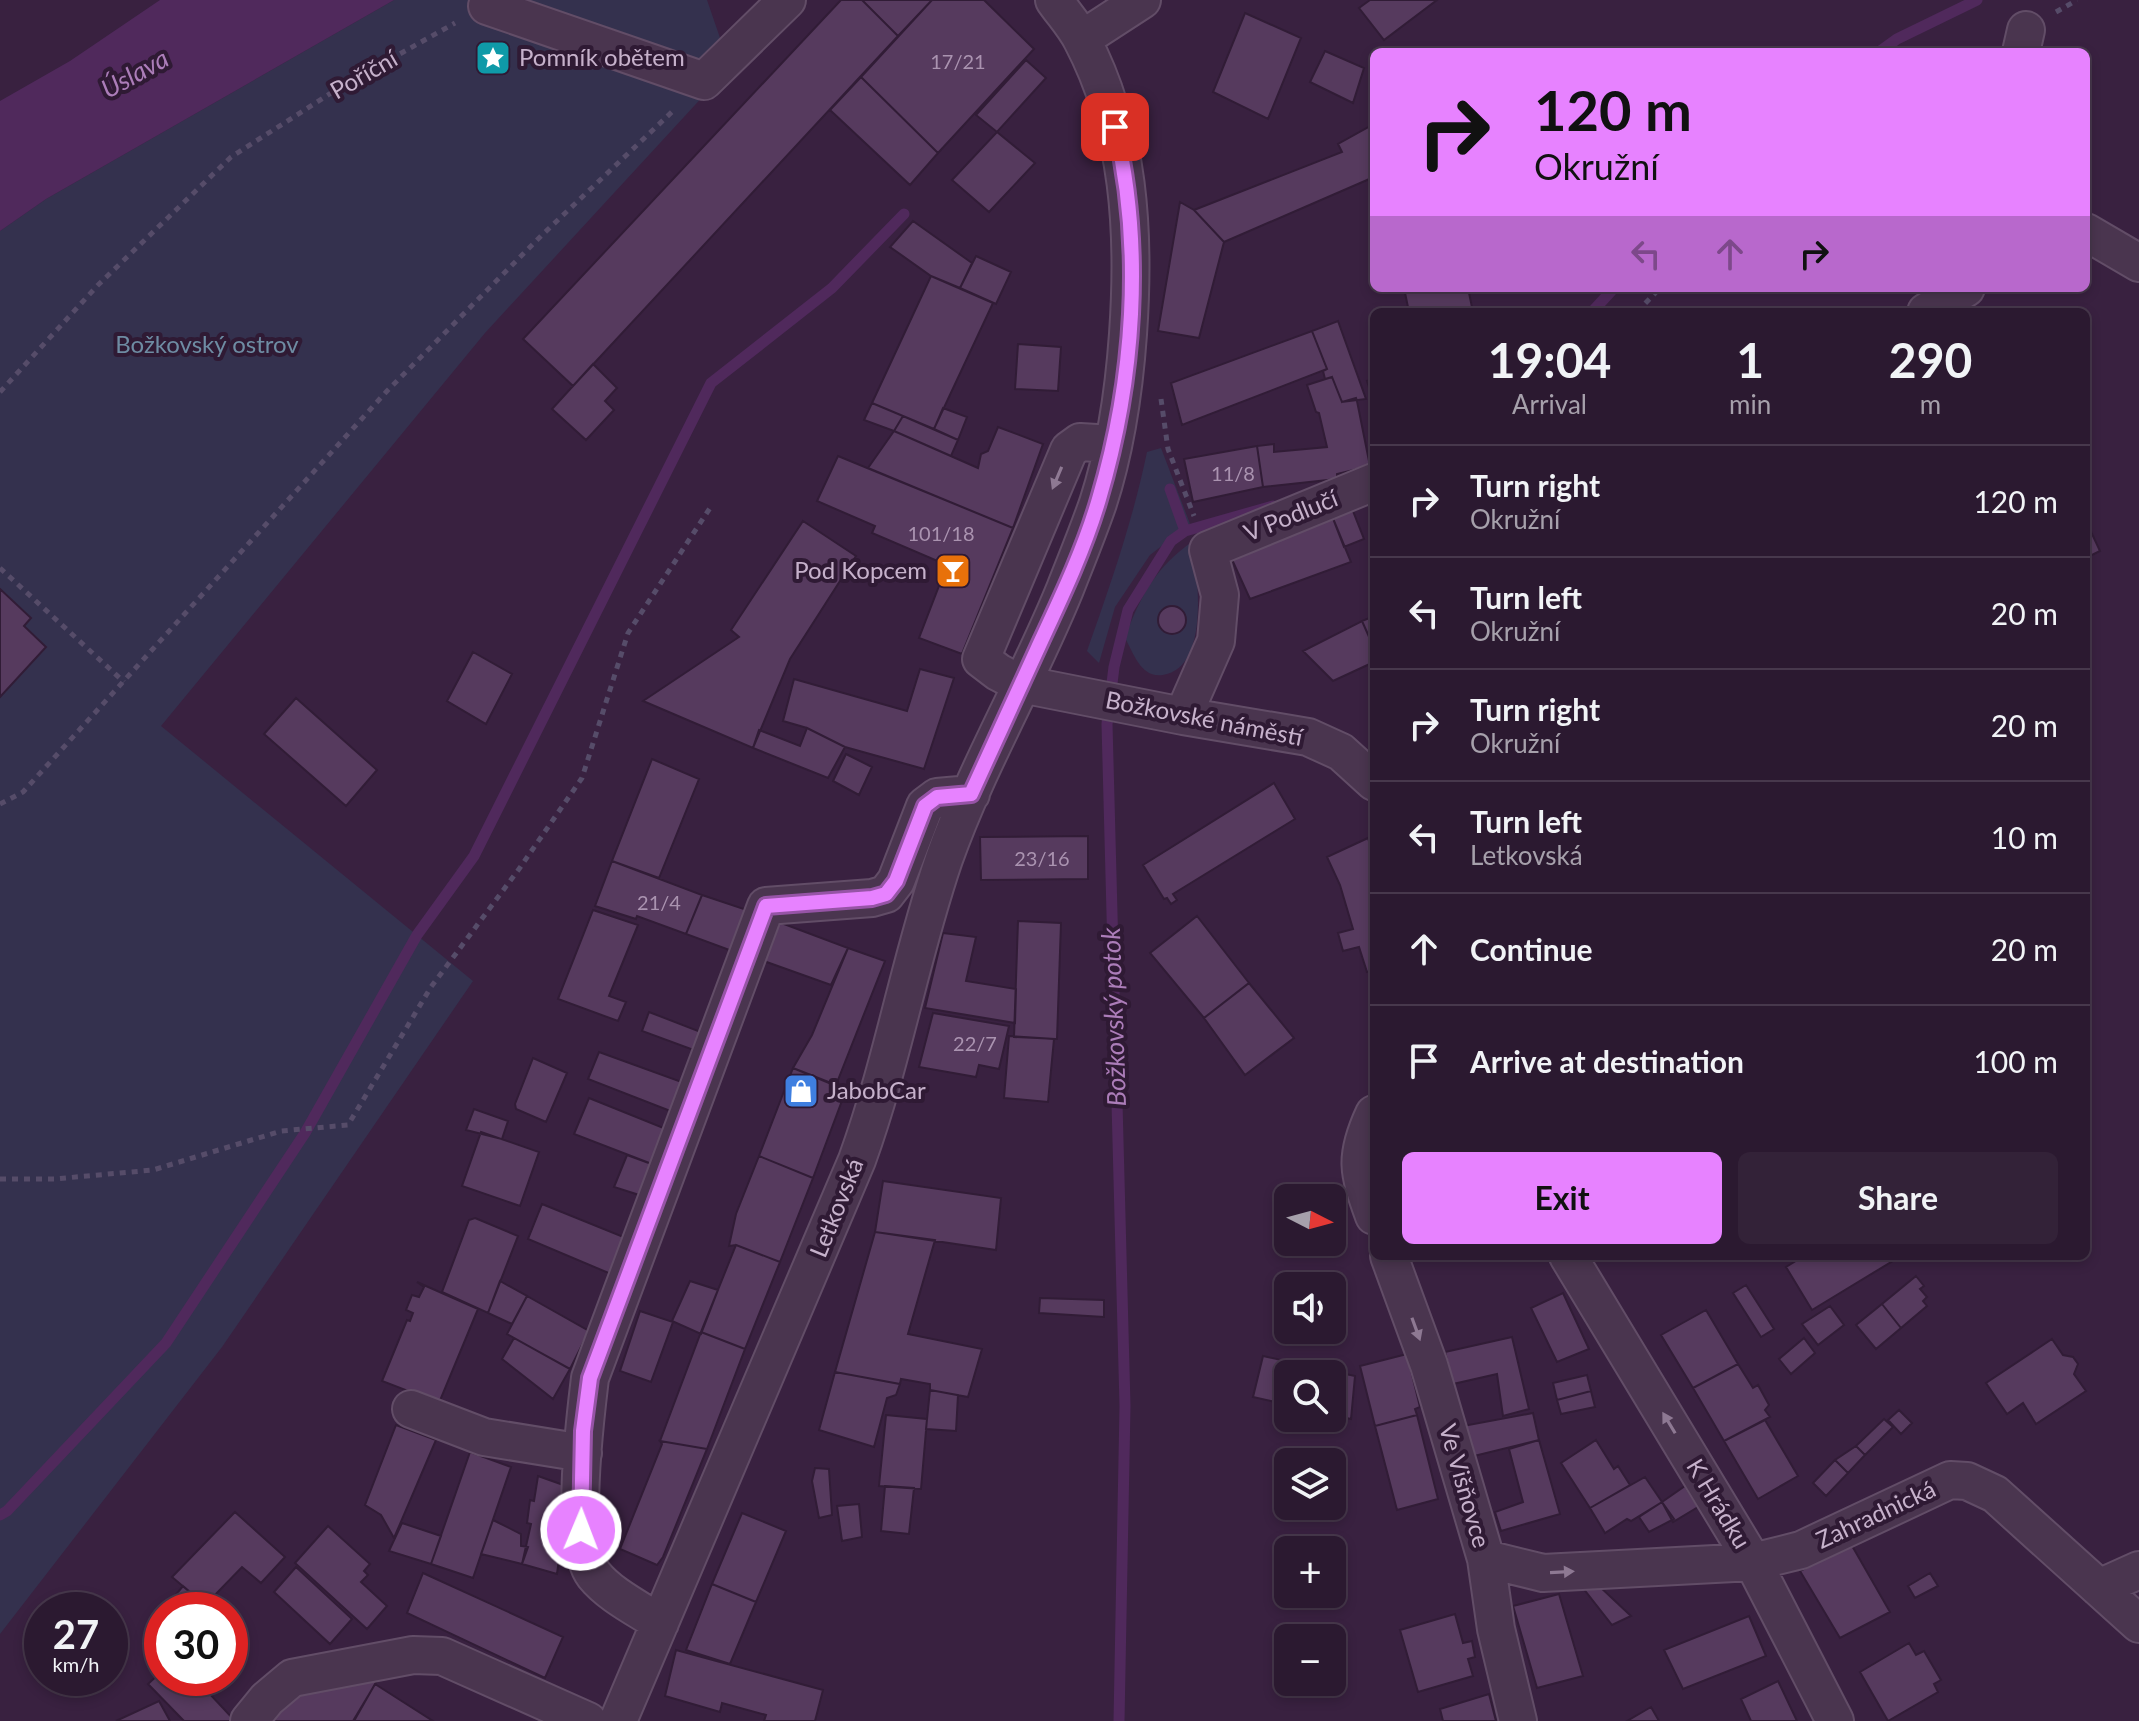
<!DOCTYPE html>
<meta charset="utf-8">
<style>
:root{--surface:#2b1930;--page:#332238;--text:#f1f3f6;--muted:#a6a0ab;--line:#47384c;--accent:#e782ff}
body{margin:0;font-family:Lato,sans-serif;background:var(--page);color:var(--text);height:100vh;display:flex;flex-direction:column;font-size:30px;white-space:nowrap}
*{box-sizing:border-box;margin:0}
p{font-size:26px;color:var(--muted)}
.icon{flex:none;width:44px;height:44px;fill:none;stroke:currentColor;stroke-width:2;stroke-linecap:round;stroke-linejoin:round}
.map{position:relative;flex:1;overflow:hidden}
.sheet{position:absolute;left:1370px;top:308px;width:720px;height:952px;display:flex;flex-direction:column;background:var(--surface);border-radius:12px;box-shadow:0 4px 12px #0003,0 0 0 2px var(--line)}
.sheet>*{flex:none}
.guide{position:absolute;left:1370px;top:48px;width:720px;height:244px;border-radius:12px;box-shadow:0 4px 12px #0003,0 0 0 2px var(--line);background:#e782ff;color:#111;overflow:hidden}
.needle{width:52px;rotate:96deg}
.tools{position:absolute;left:1274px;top:1184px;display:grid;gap:16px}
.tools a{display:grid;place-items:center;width:72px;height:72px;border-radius:12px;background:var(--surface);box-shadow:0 4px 12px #0003,0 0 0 2px var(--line);font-size:40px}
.speed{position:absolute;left:24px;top:1592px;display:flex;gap:16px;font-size:40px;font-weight:700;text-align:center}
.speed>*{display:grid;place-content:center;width:104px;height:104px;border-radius:50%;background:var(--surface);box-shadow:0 4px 12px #0003,0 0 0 2px var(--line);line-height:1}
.speed small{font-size:20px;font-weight:400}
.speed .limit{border:12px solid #d22;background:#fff;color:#111}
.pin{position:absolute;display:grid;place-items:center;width:68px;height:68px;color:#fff;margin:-34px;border-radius:16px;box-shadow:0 4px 12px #0006}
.me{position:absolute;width:88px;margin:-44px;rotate:1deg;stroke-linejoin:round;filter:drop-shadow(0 0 6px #0008)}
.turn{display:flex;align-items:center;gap:28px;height:168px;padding:0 32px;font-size:36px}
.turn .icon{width:104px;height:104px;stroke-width:2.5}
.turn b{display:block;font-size:56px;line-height:68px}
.lanes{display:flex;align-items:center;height:76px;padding:0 32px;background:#0003;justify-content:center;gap:40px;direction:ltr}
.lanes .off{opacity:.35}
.eta{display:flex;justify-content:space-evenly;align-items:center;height:136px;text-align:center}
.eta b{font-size:48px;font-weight:700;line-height:56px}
.primary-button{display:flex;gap:16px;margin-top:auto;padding:16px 32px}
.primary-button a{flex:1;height:92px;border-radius:12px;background:var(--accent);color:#111;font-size:32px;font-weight:700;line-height:92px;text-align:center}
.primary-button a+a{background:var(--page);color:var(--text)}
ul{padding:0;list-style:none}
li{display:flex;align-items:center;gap:24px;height:112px;padding:0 32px;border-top:2px solid var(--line)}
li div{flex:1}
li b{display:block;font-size:30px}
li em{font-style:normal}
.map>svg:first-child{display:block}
</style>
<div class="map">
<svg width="2139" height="1721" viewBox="0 0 2139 1721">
<rect width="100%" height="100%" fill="#392140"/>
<path fill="#34314e" d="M394,0H707L730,67L485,333L161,726L473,981L222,1347L0,1634V231L46,199Z
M1161,448L1190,524L1150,555L1115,607L1099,663L1087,651C1110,586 1133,520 1147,452Z
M1193,541C1197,574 1210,662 1167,674C1142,681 1135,656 1125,638C1140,596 1156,567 1193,541Z"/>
<path fill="#50295c" d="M160,0H394L46,199L0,231V101L70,61Z"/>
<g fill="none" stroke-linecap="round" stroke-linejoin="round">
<path stroke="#50295c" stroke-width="11" d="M1879,52L1897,39L1977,0
M1592,312L1614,288
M1170,489L1185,531
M0,1515L7,1511L166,1343L305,1133L417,935L474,856L711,383L832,288L904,214
M1119,1721L1125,1406L1107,724L1114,667L1128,610L1171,541L1185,531L1273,506"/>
</g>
<path fill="#563a5e" stroke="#311c36" stroke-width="2" d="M841,0H862L898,36L573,386L523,339Z
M862,0H932L898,36Z
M932,0H984L1034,49L938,153L861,77Z
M1370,0H1437L1384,40L1359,8Z
M1245,13L1301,38L1268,119L1213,92Z
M1325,51L1364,68L1353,103L1310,82Z
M1026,60L1046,78L997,132L976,115Z
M861,77L938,153L910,185L830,110Z
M1374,124V177L1224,242L1194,210L1342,152L1338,144Z
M997,132L1035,163L989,212L952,180Z
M1180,202L1194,210L1224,242L1199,338L1158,331Z
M913,221L972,263L960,288L931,276L890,247Z
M976,256L1011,272L996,304L960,288Z
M931,276L993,303L934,429L872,403Z
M1404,288H1468L1473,312H1409Z
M1338,321L1366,399L1342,402L1332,377L1325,379L1323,371L1327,369L1312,331Z
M1312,331L1327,369L1182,425L1171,383Z
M1018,344L1061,347L1058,391L1015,389Z
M593,364L617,388L605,401L614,410L586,440L552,409Z
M1332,377L1342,402L1356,398L1357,401L1370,466L1337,474V479L1263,487L1257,446L1274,444V452L1327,447L1319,413L1316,412L1307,385Z
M1374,379V399L1373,400L1367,381Z
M872,403L903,416L894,431L864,420Z
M943,408L967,417L958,440L934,429Z
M903,416L958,440L951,456L894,431Z
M998,427L1043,444L1013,528L868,468L894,431L978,468L981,454L988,451Z
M1257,446L1263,487L1193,502L1184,459Z
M838,456L1013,528L962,654L919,638L947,565L872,533L875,526L817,501Z
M1351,506L1364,539L1344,547L1332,516Z
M1332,516L1351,562L1250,599L1229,553Z
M803,521L856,556L790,659L753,748L643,701L739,637L731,630Z
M2086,521L2100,551L2086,558Z
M0,589L31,618L24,626L46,647L0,697Z
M1158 620a14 14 0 1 1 28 0a14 14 0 1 1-28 0Z
M1374,616V648L1362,621Z
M1362,621L1374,648V662L1333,681L1303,651Z
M473,652L512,674L486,724L447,701Z
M920,669L954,678L924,769L845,747L807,728L783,721L794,679L907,711Z
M296,698L377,770L346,806L264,734Z
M807,728L845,747L828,778L753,748L759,730L800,746Z
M846,754L872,767L859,795L833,781Z
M652,759L699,779L659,878L612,861Z
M1274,783L1295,819L1173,894L1177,900L1171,904L1167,898L1164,899L1143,865Z
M1088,836V879L981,880L980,837Z
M1368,838L1374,857V970L1367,972L1359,947L1343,951L1338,933L1353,929L1340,885L1327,857Z
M612,861L702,895L686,934L637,916L636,919L595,906Z
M702,895L747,910L732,951L686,934Z
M593,910L638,925L609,996L626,1002L618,1021L558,999Z
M1197,916L1249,983L1204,1018L1150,953Z
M776,921L848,948L831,985L761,960Z
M1018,921L1061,923L1057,1039L1014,1037Z
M943,933L976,937L966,981L1016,989L1015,1023L925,1008Z
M848,948L885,961L836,1085L793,1068L812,1035Z
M1249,983L1294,1038L1245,1075L1204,1018Z
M649,1012L706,1034L699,1052L642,1031Z
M933,1013L1009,1026L999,1069L979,1065L976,1077L919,1067Z
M1009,1036L1054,1039L1048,1102L1004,1098Z
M599,1052L690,1085L678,1114L588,1079Z
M533,1058L567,1073L546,1122L516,1109L515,1104Z
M793,1068L846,1090L813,1178L759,1156Z
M589,1098L671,1131L657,1166L574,1134Z
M474,1109L508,1121L502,1139L466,1130Z
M481,1132L539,1152L520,1206L462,1186Z
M627,1155L657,1166L642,1202L637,1200L639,1195L614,1187Z
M759,1156L813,1178L780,1262L736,1245L729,1246L736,1214Z
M883,1181L1001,1198L996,1250L875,1232Z
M542,1204L626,1238L611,1274L528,1239Z
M475,1218L518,1236L488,1313L442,1292L469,1220Z
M875,1232L935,1240L908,1334L982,1349L968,1397L930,1390V1384L901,1379L900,1384L835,1372Z
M736,1245L780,1262L745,1349L701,1332Z
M1804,1256H1901L1812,1310L1786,1267Z
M1916,1276L1924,1286L1920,1289L1927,1297L1923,1301L1927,1306L1901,1328L1882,1304Z
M500,1281L527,1296L512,1324L488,1313Z
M690,1281L718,1290L701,1334L672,1321Z
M417,1282L478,1309L439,1403L382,1381L407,1320L410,1321L413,1313L406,1310L412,1295L419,1297L424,1287Z
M1746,1285L1774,1329L1761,1337L1733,1293Z
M1563,1293L1589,1349L1557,1362L1531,1308Z
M527,1296L589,1331L570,1369L507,1334Z
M1040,1298L1104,1300V1317L1039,1313Z
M1882,1304L1901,1328L1876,1349L1856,1325Z
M1830,1306L1844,1325L1818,1345L1802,1324Z
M1706,1310L1738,1364L1693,1388L1661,1335Z
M640,1311L673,1322L651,1382L620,1371Z
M701,1332L745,1349L707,1449L660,1441Z
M1512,1337L1529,1409L1503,1416L1497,1374L1453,1384L1445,1352Z
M514,1338L570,1369L553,1399L502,1359Z
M1804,1338L1815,1353L1791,1374L1779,1359Z
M2052,1339L2063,1355L2073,1357L2078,1364L2074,1374L2086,1391L2036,1424L2023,1403L2007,1414L1986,1383Z
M1407,1354L1420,1407L1415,1409L1417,1415L1375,1426L1360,1366Z
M1263,1356L1313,1367L1311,1374H1288V1405L1253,1397Z
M1738,1364L1753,1388L1758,1385L1769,1405L1765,1410L1770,1417L1724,1441L1693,1388Z
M1313,1367L1355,1376L1351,1419L1332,1415V1374H1311Z
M835,1372L900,1384L896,1395L887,1398L874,1447L819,1430Z
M1587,1375L1591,1391L1557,1400L1553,1383Z
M930,1390L958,1395L956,1431L926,1429Z
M1591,1391L1595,1407L1561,1414L1557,1400Z
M1899,1410L1912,1423L1901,1434L1888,1420Z
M1533,1413L1539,1440L1470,1457L1463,1426Z
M886,1415L927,1419L921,1489L879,1486Z
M1417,1415L1438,1499L1397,1510L1375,1426Z
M1884,1419L1893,1427L1865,1455L1856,1446Z
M1765,1420L1798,1476L1758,1499L1724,1441Z
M396,1425L436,1440L394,1538L381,1515L365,1505Z
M1539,1440L1560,1514L1501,1531L1495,1512L1523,1502L1509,1449Z
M1596,1440L1614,1469L1618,1466L1630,1485L1590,1508L1561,1463Z
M660,1441L707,1449L663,1557L657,1565L620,1549L662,1444Z
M1856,1446L1865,1455L1848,1473L1835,1460Z
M470,1452L511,1467L473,1578L431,1564Z
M1835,1460L1848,1473L1826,1496L1813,1483Z
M815,1468L829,1469L832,1515L819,1518L812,1481Z
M538,1476L569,1487L557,1574L522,1564L531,1524L527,1523L530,1500L534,1501Z
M1645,1477L1662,1502L1631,1521L1627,1519L1605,1533L1590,1508Z
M885,1486L914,1488L909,1534L881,1531Z
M1685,1486L1698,1507L1673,1522L1662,1502Z
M1662,1502L1674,1519L1649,1532L1639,1517Z
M859,1504L862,1537L842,1541L837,1506Z
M235,1512L285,1557L261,1583L242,1567L212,1598L221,1606L218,1610H211L172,1577Z
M742,1513L786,1531L756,1602L712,1584Z
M493,1520L521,1534V1546L528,1547L522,1564L481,1554Z
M402,1523L441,1536L431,1564L389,1551Z
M328,1526L370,1564L364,1571L368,1575L361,1582L387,1606L367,1629L295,1563Z
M1851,1544L1890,1612L1840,1638L1800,1571Z
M296,1567L352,1619L330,1644L274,1592Z
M423,1573L563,1637L545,1678L407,1613Z
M1930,1573L1938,1586L1915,1598L1908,1586Z
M712,1584L756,1602L730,1664L686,1650Z
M1597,1584L1631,1616L1612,1625L1583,1588Z
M183,1586L211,1610H163Z
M1559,1594L1583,1676L1537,1688L1513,1606Z
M162,1611V1640L148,1628Z
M1455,1614L1463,1643L1472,1641L1475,1657L1468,1659L1473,1676L1418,1692L1400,1630Z
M1749,1616L1766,1656L1683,1689L1664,1650Z
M1909,1643L1916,1655L1924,1651L1941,1680L1934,1684L1938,1692L1888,1721L1860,1672Z
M676,1650L823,1690L815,1721H764L766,1715L722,1703L720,1712L665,1696Z
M162,1671V1678H195L235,1721H184L148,1684Z
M380,1676L353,1721H270L277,1702L313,1683Z
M1778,1681L1797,1721H1751L1741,1699Z
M375,1684L433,1721H354Z
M1489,1694L1496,1721H1443L1440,1709Z
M159,1701L170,1721H116Z
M1651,1707L1659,1721H1627Z"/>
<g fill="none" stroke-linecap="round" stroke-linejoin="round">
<defs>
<path id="minor" d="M487,6L704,81L787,0
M1082,39L1142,0
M2021,52L2026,30
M2086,232L2139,263
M1926,312L1966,288
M1113,444L1080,442L1069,450L981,659L998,672L1021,684L1183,716L1308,737L1341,752L1374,782
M1183,716L1216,641L1220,595L1208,550L1374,482
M1374,1114C1354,1157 1358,1172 1374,1216
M1389,1256L1429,1365L1486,1559L1496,1629L1518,1721
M1568,1256L1753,1562L1835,1721
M411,1409L484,1437L583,1453
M1486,1559L1543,1573L1753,1562L1801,1550L1950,1480L1967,1481L1995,1494L2139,1624
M2099,1588L2139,1570
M660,1623C639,1609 610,1595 594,1575C569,1543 585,1420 590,1378L766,906L872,898L886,894L896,881L925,806L937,797L971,794
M249,1721L267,1699L292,1678L413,1655L442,1656L588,1721
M618,1721L857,1160C893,1061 910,958 944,859C977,766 1028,680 1065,589C1076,561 1088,532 1098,503C1116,448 1124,391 1128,334C1135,234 1130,131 1082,40C1075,26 1063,13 1054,0"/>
</defs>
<use href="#minor" stroke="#624d67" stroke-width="40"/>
<path stroke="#564c69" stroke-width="5" stroke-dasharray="6 6" stroke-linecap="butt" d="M2056,12L2077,0
M1637,312L1660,288
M0,392L98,285L231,157L339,88L455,23
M1161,399L1168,449L1194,516
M0,568L124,682
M0,804L23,792L387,391L541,236L675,109
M0,1179H54L153,1170L281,1131L348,1125L431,987L519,869L582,778L628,633L710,508"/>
<use href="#minor" stroke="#4a354f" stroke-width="36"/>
</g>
<defs><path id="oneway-solid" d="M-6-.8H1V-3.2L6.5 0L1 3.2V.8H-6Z" transform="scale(2)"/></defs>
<g fill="#8e7993">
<use href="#oneway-solid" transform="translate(1057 478) rotate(113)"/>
<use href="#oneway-solid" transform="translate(1416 1329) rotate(70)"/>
<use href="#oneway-solid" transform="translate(1669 1423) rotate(-121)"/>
<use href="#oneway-solid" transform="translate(1562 1572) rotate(-3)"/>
</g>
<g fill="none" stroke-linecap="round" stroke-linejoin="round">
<defs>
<path id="route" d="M581,1530L583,1431L590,1378L766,906L872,898L886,894L896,881L925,806L937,797L971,794C995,742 1018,691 1042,639C1063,594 1085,547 1099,499C1134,381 1144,248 1115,127"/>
</defs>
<use href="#route" stroke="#9654a6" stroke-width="20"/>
<use href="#route" stroke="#e782ff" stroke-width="14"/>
</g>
<defs>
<symbol id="sight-square" viewBox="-11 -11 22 22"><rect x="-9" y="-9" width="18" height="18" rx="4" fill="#0f9aa8" stroke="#2f1a34"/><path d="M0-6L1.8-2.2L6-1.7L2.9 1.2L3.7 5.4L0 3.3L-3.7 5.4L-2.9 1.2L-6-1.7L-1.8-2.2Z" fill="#fff"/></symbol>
<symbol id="bar-square" viewBox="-11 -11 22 22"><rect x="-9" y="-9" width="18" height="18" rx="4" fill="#e8710a" stroke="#2f1a34"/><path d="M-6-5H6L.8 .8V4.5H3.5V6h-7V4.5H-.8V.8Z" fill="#fff"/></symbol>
<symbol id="shop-square" viewBox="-11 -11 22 22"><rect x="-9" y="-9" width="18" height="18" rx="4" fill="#3f7fe0" stroke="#2f1a34"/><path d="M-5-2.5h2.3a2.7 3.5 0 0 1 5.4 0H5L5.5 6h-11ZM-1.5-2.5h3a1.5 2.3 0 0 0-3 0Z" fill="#fff"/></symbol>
</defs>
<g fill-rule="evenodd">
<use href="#sight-square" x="473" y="38" width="40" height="40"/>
<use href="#bar-square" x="933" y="551" width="40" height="40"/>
<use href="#shop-square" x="781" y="1071" width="40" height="40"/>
</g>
<g text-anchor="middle" stroke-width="8" stroke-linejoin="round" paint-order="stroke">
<g font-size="20" fill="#aa93b0">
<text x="958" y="69">17/21</text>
<text x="1233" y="481">11/8</text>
<text x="941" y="541">101/18</text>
<text x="1042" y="866">23/16</text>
<text x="659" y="910">21/4</text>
<text x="975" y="1051">22/7</text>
</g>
<g font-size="24" fill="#c6b1cb" stroke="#2f1a34" text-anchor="start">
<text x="519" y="66">Pomník obětem</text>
<text x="927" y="579" text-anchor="end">Pod Kopcem</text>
<text x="827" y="1099">JabobCar</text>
</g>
<g font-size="24" fill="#c6b1cb" stroke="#2f1a34">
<text transform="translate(364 75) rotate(-30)" y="8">Poříční</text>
<text transform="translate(1291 516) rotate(-22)" y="8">V Podlučí</text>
<text transform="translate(1204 719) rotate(11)" y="8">Božkovské náměstí</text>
<text transform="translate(837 1208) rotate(-68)" y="8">Letkovská</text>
<text transform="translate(1464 1486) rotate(74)" y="8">Ve Višňovce</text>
<text transform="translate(1718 1504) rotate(59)" y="8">K Hrádku</text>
<text transform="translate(1876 1515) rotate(-25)" y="8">Zahradnická</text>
</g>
<g font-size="24" fill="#6e8ca3" stroke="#2f1a34">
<text x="207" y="353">Božkovský ostrov</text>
</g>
<g font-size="26" font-style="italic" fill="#ac7db9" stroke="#2f1a34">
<text transform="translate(135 74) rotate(-29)" y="9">Úslava</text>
<text transform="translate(1114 1017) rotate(-92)" y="9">Božkovský potok</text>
</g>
</g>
</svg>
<div class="tools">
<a><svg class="needle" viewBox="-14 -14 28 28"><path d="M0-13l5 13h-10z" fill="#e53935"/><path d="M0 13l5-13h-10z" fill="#a6a0ab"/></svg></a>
<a><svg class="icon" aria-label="sound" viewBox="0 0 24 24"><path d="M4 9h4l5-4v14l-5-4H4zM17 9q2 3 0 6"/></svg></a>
<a><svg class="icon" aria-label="search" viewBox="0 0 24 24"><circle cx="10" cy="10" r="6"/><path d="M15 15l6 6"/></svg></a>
<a><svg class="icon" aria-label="layers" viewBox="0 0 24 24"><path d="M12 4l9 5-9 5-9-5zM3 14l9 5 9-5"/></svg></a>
<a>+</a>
<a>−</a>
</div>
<div class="speed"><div>27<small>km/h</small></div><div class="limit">30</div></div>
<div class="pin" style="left:1115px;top:127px;background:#d93025"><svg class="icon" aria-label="arrive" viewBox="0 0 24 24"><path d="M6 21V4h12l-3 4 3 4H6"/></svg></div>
<svg class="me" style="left:581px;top:1530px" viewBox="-20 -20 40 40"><circle r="17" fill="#e782ff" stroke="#fff" stroke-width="3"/><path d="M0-11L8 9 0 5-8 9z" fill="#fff"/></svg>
<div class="guide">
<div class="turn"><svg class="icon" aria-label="right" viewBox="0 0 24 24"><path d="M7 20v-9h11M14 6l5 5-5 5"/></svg><div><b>120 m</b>Okružní</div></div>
<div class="lanes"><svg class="icon off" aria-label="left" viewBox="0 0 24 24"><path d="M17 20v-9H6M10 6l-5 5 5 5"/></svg><svg class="icon off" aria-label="ahead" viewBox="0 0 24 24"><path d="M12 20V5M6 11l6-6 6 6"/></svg><svg class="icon" aria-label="right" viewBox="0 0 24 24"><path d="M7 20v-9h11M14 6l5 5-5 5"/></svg></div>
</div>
<section class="sheet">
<div class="eta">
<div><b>19:04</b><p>Arrival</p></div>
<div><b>1</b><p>min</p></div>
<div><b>290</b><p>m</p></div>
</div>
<ul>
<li><svg class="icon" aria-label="right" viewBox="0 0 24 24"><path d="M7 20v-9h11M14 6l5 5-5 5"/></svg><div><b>Turn right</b><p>Okružní</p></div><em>120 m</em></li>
<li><svg class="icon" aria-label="left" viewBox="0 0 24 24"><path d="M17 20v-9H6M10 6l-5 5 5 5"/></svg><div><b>Turn left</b><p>Okružní</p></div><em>20 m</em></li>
<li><svg class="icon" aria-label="right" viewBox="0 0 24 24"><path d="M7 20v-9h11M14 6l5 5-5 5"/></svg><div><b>Turn right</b><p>Okružní</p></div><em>20 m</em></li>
<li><svg class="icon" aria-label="left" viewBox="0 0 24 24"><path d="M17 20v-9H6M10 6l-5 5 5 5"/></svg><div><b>Turn left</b><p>Letkovská</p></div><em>10 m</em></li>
<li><svg class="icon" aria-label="ahead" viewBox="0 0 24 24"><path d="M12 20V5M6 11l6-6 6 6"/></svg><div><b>Continue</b></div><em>20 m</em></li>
<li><svg class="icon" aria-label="arrive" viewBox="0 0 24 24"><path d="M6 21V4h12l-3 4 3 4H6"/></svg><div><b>Arrive at destination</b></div><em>100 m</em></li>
</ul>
<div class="primary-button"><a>Exit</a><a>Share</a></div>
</section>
</div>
